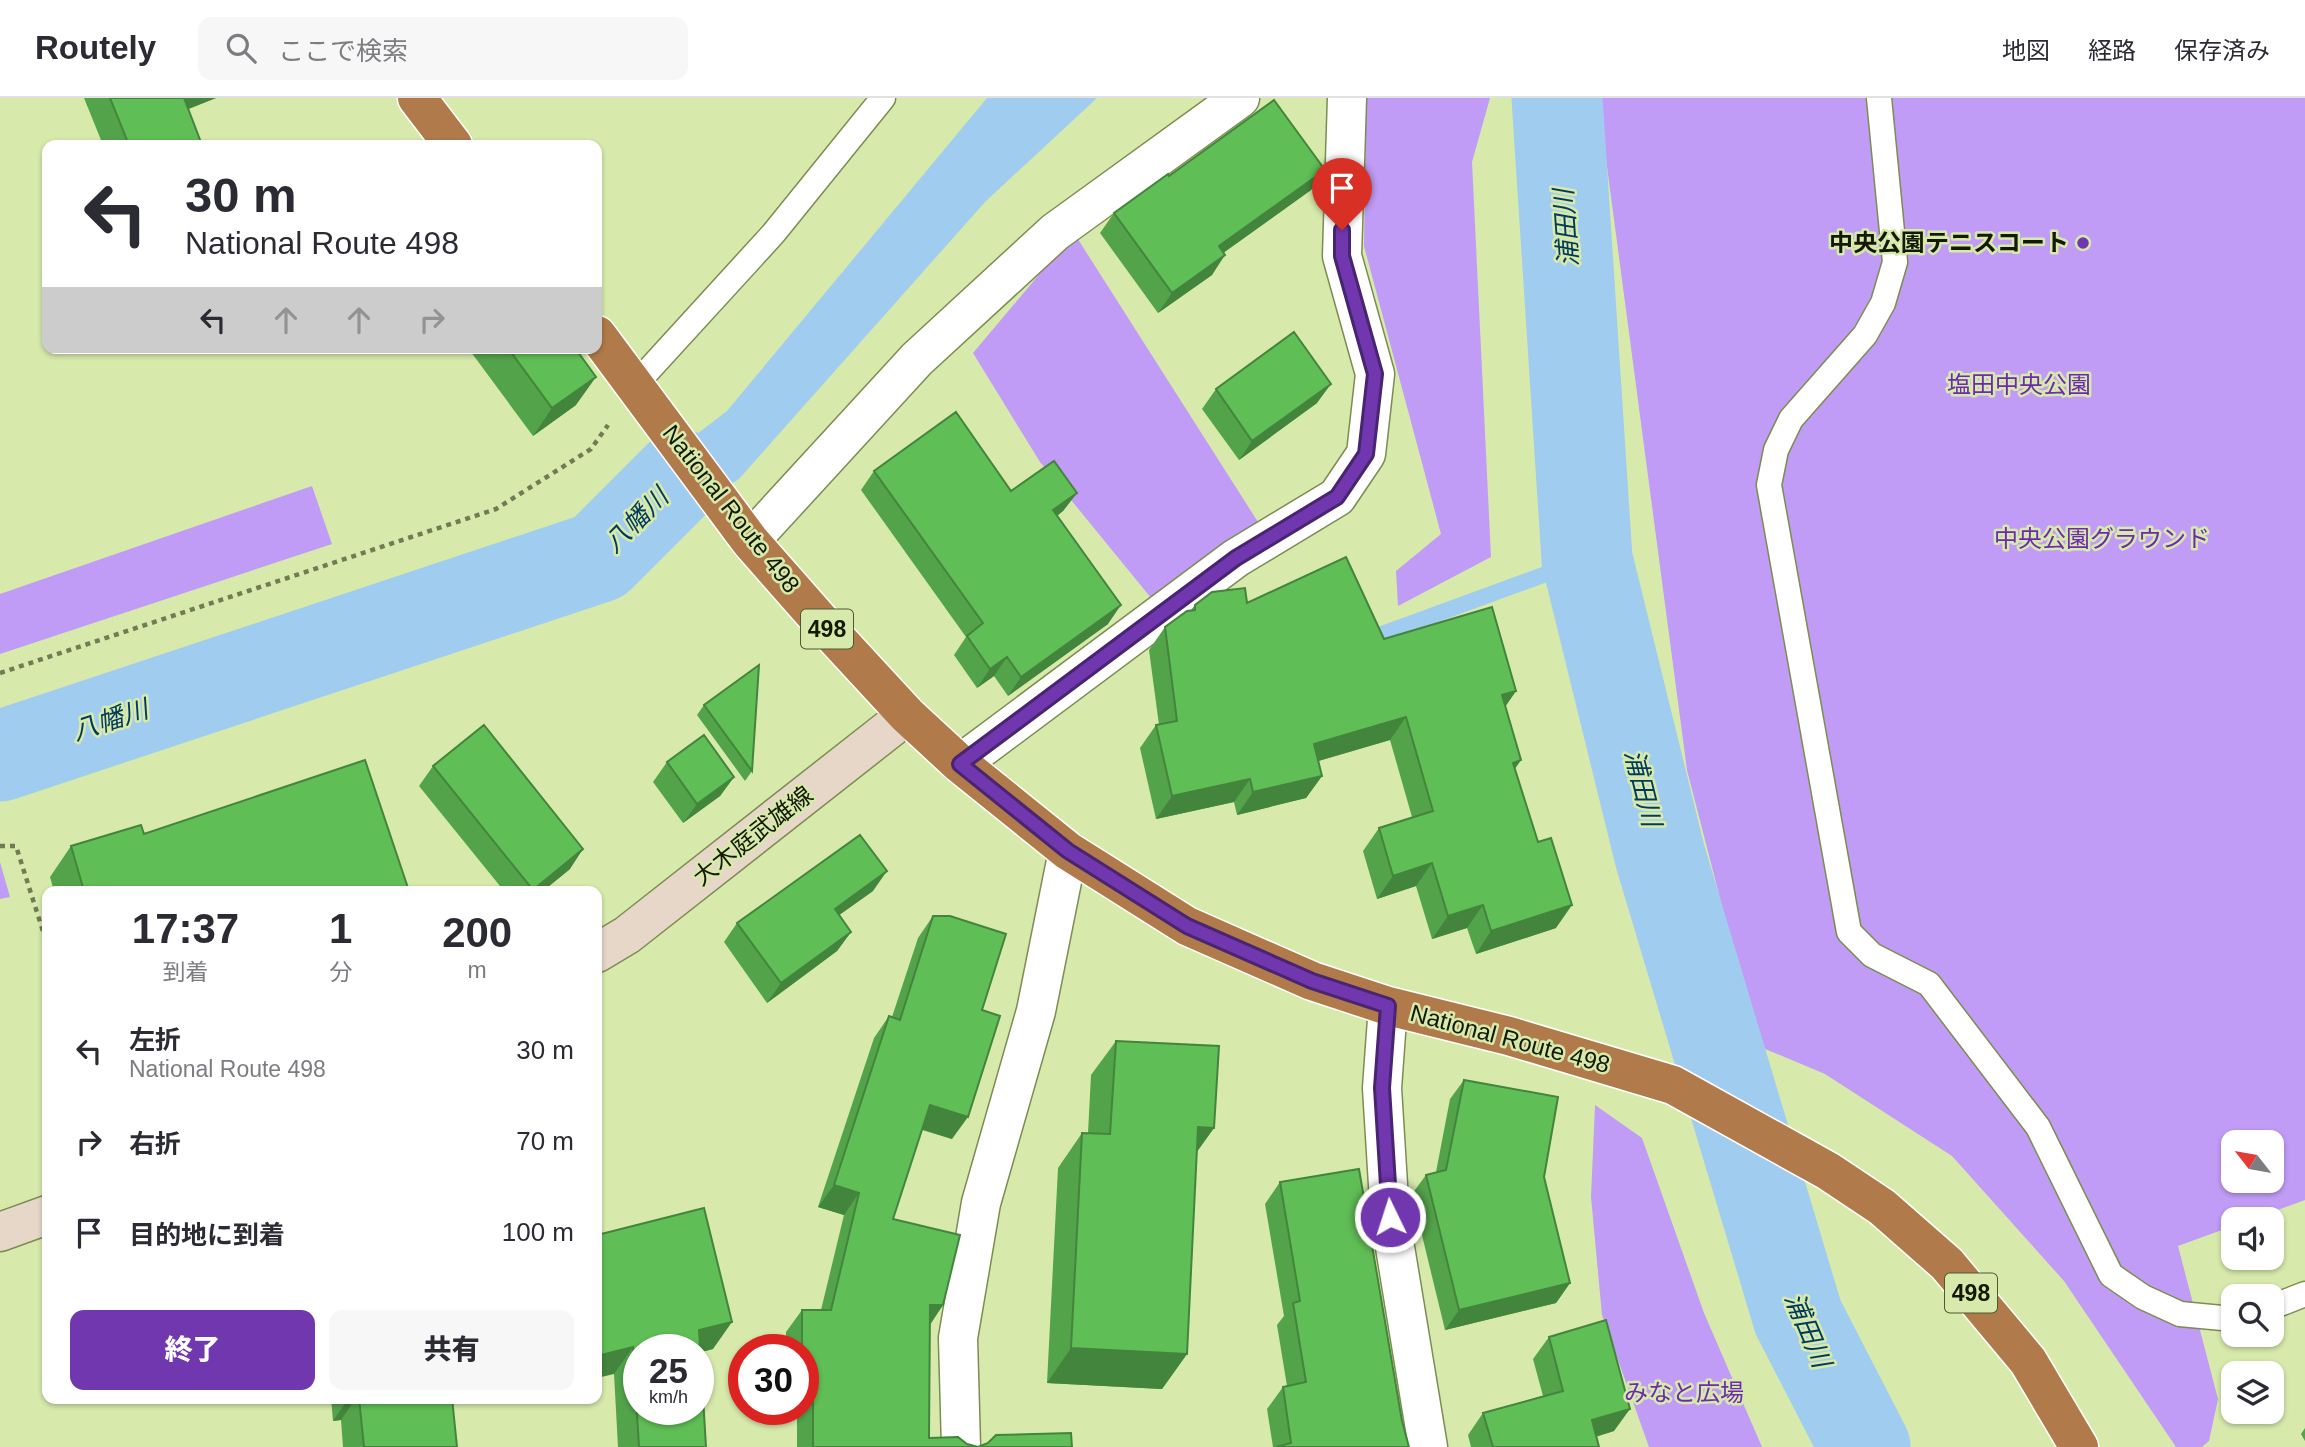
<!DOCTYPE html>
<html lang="ja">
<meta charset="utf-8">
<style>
:root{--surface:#fff;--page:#f7f7f7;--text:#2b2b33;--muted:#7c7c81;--line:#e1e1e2;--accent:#7037ae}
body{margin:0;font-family:Helvetica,"Noto Sans JP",sans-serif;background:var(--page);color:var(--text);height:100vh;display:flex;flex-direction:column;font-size:26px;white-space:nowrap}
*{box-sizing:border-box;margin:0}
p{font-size:23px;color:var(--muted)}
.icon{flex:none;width:38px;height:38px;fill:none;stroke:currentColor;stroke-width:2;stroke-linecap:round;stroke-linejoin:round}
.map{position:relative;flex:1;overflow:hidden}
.side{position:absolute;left:42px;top:788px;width:560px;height:518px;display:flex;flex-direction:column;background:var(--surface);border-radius:14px;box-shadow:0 2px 5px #0004}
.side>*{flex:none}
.top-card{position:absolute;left:42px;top:42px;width:560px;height:214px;border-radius:14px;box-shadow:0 2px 5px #0004;background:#fff;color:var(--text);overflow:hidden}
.needle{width:46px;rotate:301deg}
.fabs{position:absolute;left:2221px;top:1032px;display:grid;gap:14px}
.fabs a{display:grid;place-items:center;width:63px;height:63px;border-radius:14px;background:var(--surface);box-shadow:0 2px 5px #0004;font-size:35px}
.speed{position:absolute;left:623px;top:1236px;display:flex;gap:14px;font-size:35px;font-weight:700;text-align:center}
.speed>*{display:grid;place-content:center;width:91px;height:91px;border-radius:50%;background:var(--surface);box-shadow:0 2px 5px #0004;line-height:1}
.speed small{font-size:18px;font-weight:400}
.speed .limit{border:10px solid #d22;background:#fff;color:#111}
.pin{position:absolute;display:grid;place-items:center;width:60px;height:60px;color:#fff;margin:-72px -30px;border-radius:50% 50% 50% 0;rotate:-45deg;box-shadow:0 0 7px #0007}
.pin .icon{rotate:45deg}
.me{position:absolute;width:77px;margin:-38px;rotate:356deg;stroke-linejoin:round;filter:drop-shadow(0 0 5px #0008)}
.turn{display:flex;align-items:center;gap:24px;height:147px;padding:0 28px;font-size:32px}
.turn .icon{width:91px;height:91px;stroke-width:2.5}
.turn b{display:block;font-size:49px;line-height:60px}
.lanes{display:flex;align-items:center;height:66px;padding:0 28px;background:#0003;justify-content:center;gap:35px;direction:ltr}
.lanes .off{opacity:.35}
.eta{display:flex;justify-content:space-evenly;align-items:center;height:119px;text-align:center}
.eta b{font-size:42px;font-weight:800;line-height:49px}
.primary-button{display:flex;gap:14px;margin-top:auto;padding:14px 28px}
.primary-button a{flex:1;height:80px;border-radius:14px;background:var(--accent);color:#fff;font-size:28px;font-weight:800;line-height:80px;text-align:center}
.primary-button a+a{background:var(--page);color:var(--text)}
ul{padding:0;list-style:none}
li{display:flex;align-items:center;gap:21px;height:91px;padding:0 28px}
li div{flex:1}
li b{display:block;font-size:26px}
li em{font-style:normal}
header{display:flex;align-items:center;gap:42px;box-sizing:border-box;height:98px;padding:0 35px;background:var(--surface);border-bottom:2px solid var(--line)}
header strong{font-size:33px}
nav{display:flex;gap:38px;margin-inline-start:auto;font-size:24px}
.search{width:490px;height:63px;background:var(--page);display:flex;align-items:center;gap:18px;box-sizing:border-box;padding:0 24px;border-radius:14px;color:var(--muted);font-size:26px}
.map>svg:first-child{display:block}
</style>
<header>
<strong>Routely</strong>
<div class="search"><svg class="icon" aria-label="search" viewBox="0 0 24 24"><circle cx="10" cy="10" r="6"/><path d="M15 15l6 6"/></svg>ここで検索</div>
<nav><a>地図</a><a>経路</a><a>保存済み</a></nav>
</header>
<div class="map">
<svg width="2305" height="1349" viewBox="0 0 2305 1349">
<rect width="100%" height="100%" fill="#d7eaac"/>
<path fill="#c09cf6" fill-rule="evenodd" d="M1366,0H1490L1472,64L1491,459L1398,508L1396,473L1441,436L1364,148Z
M1584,0H2305V1102L2250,1122H2233V1128L2178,1148L2218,1301L2209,1343L2202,1349H2176L2064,1183L1952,1058L1825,976L1758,948L1687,672L1604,46ZM2233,1045H2272V1083H2233Z
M1074,135L1258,424L1156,506L1040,364L973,255Z
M312,388L332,446L0,556V496Z
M0,764L10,799L0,801Z
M1595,1007L1642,1040L1704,1215L1762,1349H1649L1602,1217L1591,1099Z"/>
<path fill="#a0ccef" d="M987,0H1097L985,104L739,381L595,473L576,429L727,313Z"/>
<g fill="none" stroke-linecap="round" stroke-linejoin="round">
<path stroke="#a0ccef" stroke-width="16" d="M1363,543L1587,461"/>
<path stroke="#a0ccef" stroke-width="91" d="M1557,0L1587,461L1660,758L1798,1219L1865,1349
M0,658L599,459L681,377"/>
<defs>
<path id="lane" d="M1879,0L1895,164L1883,205L1865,237L1791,321L1776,352L1769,387L1849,834L1872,857L1929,886L2038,1029L2111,1177L2143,1199L2180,1216L2233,1221
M635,287L773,136L883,0
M2272,1209L2305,1196"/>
<path id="street" d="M750,443L917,261L1055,134L1240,0
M960,666L1236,460L1337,399L1366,356L1375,276L1342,158L1347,0
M1388,908L1382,990L1390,1119L1428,1349
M961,1349L958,1240L981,1105L1036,913L1068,753"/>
<path id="secondary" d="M597,855L627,837L907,617
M0,1134L47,1117"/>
<path id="highway" d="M417,0L453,47
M597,237L750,443L823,526L907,617L960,666L1068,753L1187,828L1312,883L1388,908L1509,938L1673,987L1828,1073L1882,1109L1947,1166L2028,1263L2079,1349"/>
</defs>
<use href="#lane" stroke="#7c8c52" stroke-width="27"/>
<use href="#street" stroke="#7c8c52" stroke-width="41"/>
<use href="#secondary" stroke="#7c8c52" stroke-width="41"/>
<use href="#highway" stroke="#fff" stroke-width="41"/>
<path stroke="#707c53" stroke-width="4.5" stroke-dasharray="5 5" stroke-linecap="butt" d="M0,575L496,411L591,351L608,327
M0,748H16L47,846"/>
<use href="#lane" stroke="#fff" stroke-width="24"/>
<use href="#street" stroke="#fff" stroke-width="38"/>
<use href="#secondary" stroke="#e7d7c9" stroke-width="38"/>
<use href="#highway" stroke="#b07a4a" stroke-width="38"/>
</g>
<path fill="#53a34a" d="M84,0H216L188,11L202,47H103Z
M1325,72L1311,92L1223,155L1212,177L1158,215L1100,135L1114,115L1169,78Z
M468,250H575L576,307L533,338Z
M1216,291L1317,305L1239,362L1202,311Z
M874,373L1011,393L1077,395L1063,413L1057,418L1108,526L1008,598L994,578L977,590L954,557L966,539L861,392Z
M1247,505L1384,541L1516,593L1505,609L1521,662L1515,670L1556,830L1476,856L1467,830L1432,841L1416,788L1377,801L1363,753L1379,730L1412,719L1390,642L1318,663L1322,678L1306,700L1237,717L1234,704L1156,721L1140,650L1156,627H1159L1149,552L1165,529L1191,512L1195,507Z
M704,607L752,673L745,683L697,617Z
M667,664L734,679L720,698L683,725L653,684Z
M433,668L570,771L543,793H504L419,688Z
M144,736L409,793H54L50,779L71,748Z
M873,793L839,817L851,834L837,853L767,905L724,844L737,825Z
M933,818L982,912L952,1041L922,1032L893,1121L943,1207L930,1227L929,1340L978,1349H1072H797V1311H803V1251H786V1234L802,1212H821L844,1117L818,1109L874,940L889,918L892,919L918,840Z
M1116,943L1214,1030L1197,1053L1187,1256L1162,1291L1047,1285L1058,1070L1082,1035H1088L1091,977Z
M1464,982L1544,1079L1570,1185L1556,1205L1445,1232L1412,1096L1426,1077L1436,1074L1450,1001Z
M1280,1084L1402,1323L1409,1349H1273L1267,1311L1283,1289L1287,1288L1277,1227L1284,1218L1265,1106Z
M597,1137L713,1251L701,1254L706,1349H618L614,1276Z
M1549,1239L1614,1333L1596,1339L1599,1349H1471L1468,1337L1483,1315L1543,1298L1533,1261Z
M331,1300H452L457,1349H343L341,1322L333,1323Z
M2305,1330V1343L2301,1336Z"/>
<path fill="#43853c" d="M180,0H216L166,20Z
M1325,72L1311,92L1205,168L1219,148Z
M1225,157L1212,177L1158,215L1172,195Z
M596,279L576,307L533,338L552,310Z
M1331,286L1317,305L1239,362L1252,343Z
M1077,395L1063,413L1039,431L1053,412Z
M1121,507L1108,526L1008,598L1021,579Z
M1007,559L994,578L977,590L990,571Z
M1516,593L1500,616L1502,597Z
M1406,619L1390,642L1298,669L1314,646Z
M1521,662L1505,685L1513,665Z
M1322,678L1306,700L1237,717L1253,694Z
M734,679L720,698L683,725L697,706Z
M1250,681L1234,704L1156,721L1172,698Z
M583,751L570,771L543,793H533Z
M1432,765L1416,788L1377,801L1393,778Z
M887,773L873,793L821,830L835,811Z
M1483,807L1467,830L1432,841L1448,818Z
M1572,807L1556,830L1476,856L1491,833Z
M851,834L837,853L767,905L781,885Z
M930,1007L968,1019L952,1041L915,1029Z
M1198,1029L1214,1030L1189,1065Z
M834,1087L859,1095L844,1117L818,1109Z
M1570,1185L1556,1205L1445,1232L1459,1212Z
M930,1207H943L928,1229Z
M732,1224L713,1251L698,1255L699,1232Z
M633,1249L614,1276L597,1280V1258Z
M1071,1250L1187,1256L1162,1291L1047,1285Z
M803,1265H813L803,1279Z
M349,1300H356L341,1322L333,1323Z
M1630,1311L1614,1333L1576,1344L1592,1322Z"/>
<path fill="#60be56" stroke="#43853c" stroke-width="2" fill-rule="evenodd" d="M110,0H184L202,47H129Z
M1274,2L1325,72L1219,148L1225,157L1172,195L1114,115L1168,76L1169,78Z
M1294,234L1331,286L1252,343L1216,291Z
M508,250H575L596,279L552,310Z
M956,314L1011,393L1054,363L1077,395L1053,412L1121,507L1021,579L1007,559L990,571L967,538L983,525L874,373Z
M1346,459L1384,541L1492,509L1516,593L1502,597L1521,662L1513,665L1538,744L1551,740L1572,807L1491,833L1483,807L1448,818L1432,765L1393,778L1379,730L1433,713L1406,619L1314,646L1322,678L1253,694L1250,681L1172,698L1156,627L1177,623L1165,529L1187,513L1195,512V507L1212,494L1245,490L1247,505Z
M759,567L752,673L704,607Z
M484,627L583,751L533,792L433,668Z
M704,637L734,679L697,706L667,664Z
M365,662L409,793H84L71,748L141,727L144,736Z
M860,737L887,773L835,811L851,834L781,885L737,825Z
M933,818H950L1006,836L982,912L1000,918L968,1019L930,1007L893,1121L960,1137L943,1207H930L929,1340L958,1339L967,1346L978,1349L988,1345L996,1337L1071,1335L1072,1349H813V1265H803V1251H802V1212H831L859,1095L834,1087L889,918L900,922Z
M1116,943L1219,948L1214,1030L1198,1029L1187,1256L1071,1250L1082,1035L1110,1036Z
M1464,982L1558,999L1544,1079L1570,1185L1459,1212L1426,1077L1446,1072Z
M1359,1071L1402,1323L1409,1349H1276L1291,1345L1283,1289L1306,1284L1293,1205L1300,1203L1280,1084Z
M704,1110L732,1224L699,1232L706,1349H639L633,1249L597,1258V1137ZM639,1251H698V1311H639Z
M1606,1222L1630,1311L1592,1322L1599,1349H1493L1483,1315L1563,1293L1549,1239Z
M359,1300H452L457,1349H364Z"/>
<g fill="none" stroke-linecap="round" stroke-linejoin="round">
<defs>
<path id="route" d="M1342,132V158L1375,276L1366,356L1337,399L1236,460L960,666L1068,753L1187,828L1312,883L1388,908L1382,990L1390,1119"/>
</defs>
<use href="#route" stroke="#492471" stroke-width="18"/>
<use href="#route" stroke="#7037ae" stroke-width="12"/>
</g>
<circle fill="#7037ae" stroke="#d7eaac" stroke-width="2.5" cx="2083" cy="145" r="7"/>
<g text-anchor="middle" stroke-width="5" stroke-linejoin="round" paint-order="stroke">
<g fill="#d7eaac" stroke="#4e5836" stroke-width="2">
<rect x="801" y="511.5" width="52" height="39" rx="5"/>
<rect x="1945" y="1175.5" width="52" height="39" rx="5"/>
</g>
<g font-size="23" font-weight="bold" fill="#131903">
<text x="827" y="539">498</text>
<text x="1971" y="1203">498</text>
</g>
<g font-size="24" font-weight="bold" fill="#131903" stroke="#d7eaac" text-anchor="end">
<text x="2069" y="153">中央公園テニスコート</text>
</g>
<g font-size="24" fill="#6d29af" stroke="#d7eaac">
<text x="2019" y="295">塩田中央公園</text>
<text x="2102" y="449">中央公園グラウンド</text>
<text x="1684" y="1303">みなと広場</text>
</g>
<g font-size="24" fill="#131903" stroke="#d7eaac">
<text transform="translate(731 411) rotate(52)" y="8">National Route 498</text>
<text transform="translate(753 738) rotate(-38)" y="8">大木庭武雄線</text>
<text transform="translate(1510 941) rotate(15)" y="8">National Route 498</text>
</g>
<g font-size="26" font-style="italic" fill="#013b5c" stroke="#d7eaac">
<text transform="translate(1566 130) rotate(-94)" y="9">浦田川</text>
<text transform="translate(636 422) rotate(-45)" y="9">八幡川</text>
<text transform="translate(110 622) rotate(-18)" y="9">八幡川</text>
<text transform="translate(1643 690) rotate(76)" y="9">浦田川</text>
<text transform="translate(1808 1232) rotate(67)" y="9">浦田川</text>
</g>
</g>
</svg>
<div class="fabs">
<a><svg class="needle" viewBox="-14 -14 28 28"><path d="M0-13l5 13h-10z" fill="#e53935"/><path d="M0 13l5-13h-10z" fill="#7c7c81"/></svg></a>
<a><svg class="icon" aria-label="sound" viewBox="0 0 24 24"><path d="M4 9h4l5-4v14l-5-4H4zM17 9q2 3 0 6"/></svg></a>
<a><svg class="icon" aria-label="search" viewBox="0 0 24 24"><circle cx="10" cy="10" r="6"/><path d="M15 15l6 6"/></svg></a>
<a><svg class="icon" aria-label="layers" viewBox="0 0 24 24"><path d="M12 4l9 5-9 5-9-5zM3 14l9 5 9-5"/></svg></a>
</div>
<div class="speed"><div>25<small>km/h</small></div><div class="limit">30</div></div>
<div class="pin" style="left:1342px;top:132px;background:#d93025"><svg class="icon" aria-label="arrive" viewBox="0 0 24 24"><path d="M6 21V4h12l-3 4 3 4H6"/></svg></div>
<svg class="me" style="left:1390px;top:1119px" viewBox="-20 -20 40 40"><circle r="17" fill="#7037ae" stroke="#fff" stroke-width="3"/><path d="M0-11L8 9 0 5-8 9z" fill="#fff"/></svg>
<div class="top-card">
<div class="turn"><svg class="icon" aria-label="left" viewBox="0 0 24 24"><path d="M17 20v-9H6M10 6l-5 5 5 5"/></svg><div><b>30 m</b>National Route 498</div></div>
<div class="lanes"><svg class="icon" aria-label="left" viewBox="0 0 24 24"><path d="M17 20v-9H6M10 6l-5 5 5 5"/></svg><svg class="icon off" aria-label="ahead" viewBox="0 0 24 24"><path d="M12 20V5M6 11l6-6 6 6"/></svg><svg class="icon off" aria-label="ahead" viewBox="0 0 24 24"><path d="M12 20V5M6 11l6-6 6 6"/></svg><svg class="icon off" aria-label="right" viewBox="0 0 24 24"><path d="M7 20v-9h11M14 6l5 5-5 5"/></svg></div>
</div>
<section class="side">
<div class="eta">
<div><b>17:37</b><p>到着</p></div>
<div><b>1</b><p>分</p></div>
<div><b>200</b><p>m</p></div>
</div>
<ul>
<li><svg class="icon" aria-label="left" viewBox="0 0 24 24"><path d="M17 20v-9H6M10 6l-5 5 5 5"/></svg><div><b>左折</b><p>National Route 498</p></div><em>30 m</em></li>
<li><svg class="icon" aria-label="right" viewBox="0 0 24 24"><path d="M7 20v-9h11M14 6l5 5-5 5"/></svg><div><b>右折</b></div><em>70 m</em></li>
<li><svg class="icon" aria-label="arrive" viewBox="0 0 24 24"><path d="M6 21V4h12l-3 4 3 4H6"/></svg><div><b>目的地に到着</b></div><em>100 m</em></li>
</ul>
<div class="primary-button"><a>終了</a><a>共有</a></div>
</section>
</div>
